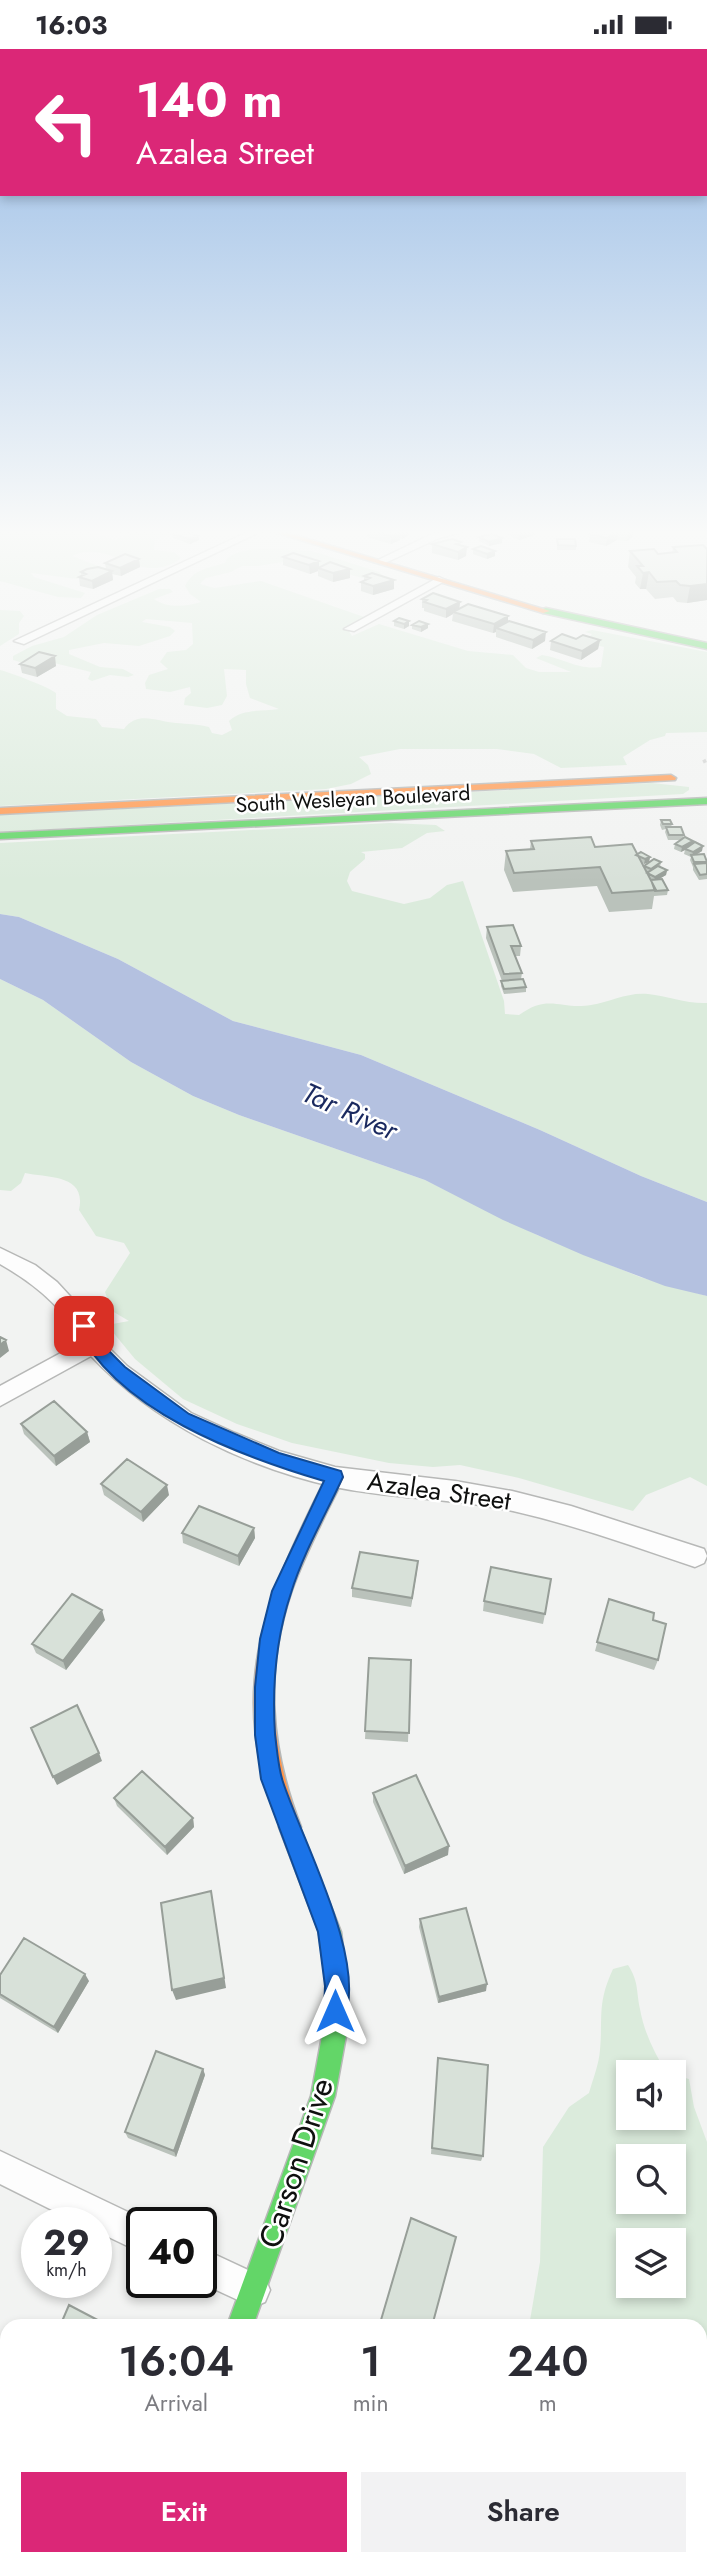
<!DOCTYPE html>
<style>
:root{--surface:#fff;--page:#f2f2f3;--text:#2b2b33;--muted:#7c7c81;--accent:#db2777}
body{margin:0;font-family:Jost,sans-serif;background:var(--page);color:var(--text);height:100vh;display:flex;flex-direction:column;font-size:26px;white-space:nowrap}
*{box-sizing:border-box;margin:0}
p{font-size:23px;color:var(--muted)}
.icon{flex:none;width:38px;height:38px;fill:none;stroke:currentColor;stroke-width:2;stroke-linecap:round;stroke-linejoin:round}
.map{position:relative;flex:1;overflow:hidden}
.panel{position:absolute;left:0px;top:2270px;width:707px;height:247px;display:flex;flex-direction:column;background:var(--surface);border-radius:21px 21px 0 0;box-shadow:0 4px 10px #0003}
.panel>*{flex:none}
.top-card{position:absolute;left:0px;top:0px;width:707px;height:147px;box-shadow:0 4px 10px #0003;background:#db2777;color:#fff;overflow:hidden}
.controls{position:absolute;left:616px;top:2011px;display:grid;gap:14px}
.controls a{display:grid;place-items:center;width:70px;height:70px;border-radius:0px;background:var(--surface);box-shadow:0 4px 10px #0003;font-size:35px}
.speed{position:absolute;left:21px;top:2158px;display:flex;gap:14px;font-size:35px;font-weight:700;text-align:center}
.speed>*{display:grid;place-content:center;width:91px;height:91px;border-radius:50%;background:var(--surface);box-shadow:0 4px 10px #0003;line-height:1}
.speed small{font-size:18px;font-weight:400}
.speed .limit{border:4px solid #111;border-radius:10px;background:#fff;color:#111}
.pin{position:absolute;display:grid;place-items:center;width:60px;height:60px;color:#fff;margin:-30px;border-radius:14px;box-shadow:0 4px 10px #0006}
.me{position:absolute;width:77px;margin:-38px;rotate:0deg;stroke-linejoin:round;filter:drop-shadow(0 0 5px #0008)}
.turn{display:flex;align-items:center;gap:24px;height:147px;padding:0 21px;font-size:32px}
.turn .icon{width:91px;height:91px;stroke-width:2.5}
.turn b{display:block;font-size:49px;line-height:60px}
.eta{display:flex;justify-content:space-evenly;align-items:center;height:119px;text-align:center}
.eta b{font-size:42px;font-weight:600;line-height:49px}
.primary-button{display:flex;gap:14px;margin-top:auto;padding:14px 21px}
.primary-button a{flex:1;height:80px;border-radius:0px;background:var(--accent);color:#fff;font-size:28px;font-weight:600;line-height:80px;text-align:center}
.primary-button a+a{background:var(--page);color:var(--text)}
.status{display:flex;justify-content:space-between;align-items:center;height:49px;padding:0 35px;background:var(--surface);direction:ltr}
.status svg{height:19px;fill:currentColor}
.map>svg:first-child{display:block}
</style>
<div class="status"><b>16:03</b><svg viewBox="0 0 49 12"><path d="M0 12V9h3v3zM5 12V6h3v6zM10 12V3h3v9zM15 12V0h3v12zM26 1h20v11H26zM47 4h2v5h-2z"/></svg></div>
<div class="map">
<svg width="707" height="2516" viewBox="0 0 707 2516">
<rect width="100%" height="100%" fill="#f2f3f2"/>
<path fill="#dbebdc" fill-rule="evenodd" d="M0,481H83L116,491L134,484L118,483V481L189,482L155,490L154,501L174,503L181,509C141,540 111,488 72,507L109,521L77,530L31,524L34,528L85,544L81,549L58,548L0,532Z
M267,500L312,502L379,523L383,527L374,532L295,511L258,517H242L231,523L206,529L200,535L214,539L261,532L364,568L347,579L352,587L379,575L468,602L513,606L526,619L539,623H571L536,609L542,606C566,610 577,621 601,618L604,598L591,595L587,590L592,585L585,583L592,581L707,603V683L666,684L665,687L650,691L623,708L627,716L561,719L534,705L497,700H400L359,708L368,716L371,725L351,735L326,740L0,757V621C9,623 51,639 56,644V660L67,667L96,670L102,678L124,680C138,661 157,673 176,674C188,675 197,675 209,678L212,684L222,686L232,681L229,672C243,659 261,663 279,660L250,649L246,635V621L224,620L227,647L222,656L207,659L184,656L185,649L191,644L190,638L170,643L146,640L145,634L149,626L168,620L160,613L167,603L186,601L193,595L192,574L146,570L142,573L170,578L175,582L170,587L139,597L104,594L69,601V605L100,618L123,620L134,626L128,628L110,626L92,632L88,630L91,623L50,613L30,616L13,611V607L32,597L64,588L97,566L159,540H170L173,543L154,550C166,559 186,558 201,553L190,545L185,537C193,521 205,520 221,515C230,512 222,514 229,508C239,501 254,500 267,500Z
M0,561L20,562L24,567L19,574V585L0,597Z
M652,734L689,738V741L683,745L0,783V766Z
M390,774L436,776L445,782L427,784L402,799L361,803L365,805V810L350,823L347,832L352,842L404,855L430,849L447,836L463,832L504,952L505,965L519,966C549,944 560,961 591,956C611,953 627,943 648,945C668,947 687,955 707,954V1153L641,1127L540,1081L361,1006L233,972L118,910L19,868L0,865V794Z
M0,930L43,951L131,1013L193,1047L239,1066L425,1131L537,1186L640,1228L707,1247V1437L690,1428L646,1446L633,1462L519,1429L460,1416L433,1418L389,1414L292,1394L237,1375L183,1350L135,1310L107,1276L129,1272L112,1262L105,1243L130,1204L124,1194L96,1187L79,1161C87,1125 48,1129 25,1124L21,1134L11,1142L0,1141Z
M628,1916C639,1933 636,1941 640,1960C644,1983 654,2003 666,2023H628V2068H674V2026L689,2030L694,2058L707,2093V2516H452L453,2510H700V2277H529L540,2213L543,2098L569,2058L589,2044C593,2030 599,2015 600,2001C603,1966 597,1955 613,1920ZM628,2107H674V2152H628ZM628,2191H674V2236H628Z"/>
<path fill="#b4c1e0" d="M0,865L19,868L118,910L233,972L361,1006L540,1081L641,1127L707,1153V1247L665,1237L583,1206L503,1171L425,1131L239,1066L193,1047L131,1013L43,951L0,930Z"/>
<g fill="none" stroke-linecap="round" stroke-linejoin="round">
<defs>
<path id="street" d="M252,481H264L24,595L14,592Z
M452,481H469L439,489L383,515L374,513L432,485Z
M439,528L445,531L443,533L354,582L344,580Z
M0,1199L35,1216L57,1233L92,1271L101,1291L127,1317L191,1364L235,1384L279,1402L335,1418L455,1432L512,1442L571,1457L704,1500L707,1507L704,1514L695,1518C635,1498 575,1476 513,1462C454,1449 393,1450 335,1438C245,1418 154,1374 91,1307L0,1357V1337L81,1293C65,1259 32,1233 0,1215Z
M0,2102L151,2174H142V2204L96,2182V2174H78L0,2135Z
M201,2199L265,2229L270,2241L265,2253L253,2258L199,2233H201Z
M137,2510H175L173,2516H134Z"/>
<path id="fast" d="M546,559L707,594V600L543,564V560Z
M707,749V755L0,790V784Z
M290,1767L297,1771L341,1883L348,1937L346,1987L335,2047L253,2277H227L311,2047L322,1987L326,1937L319,1883L279,1778L283,1771Z"/>
<path id="slow" d="M267,481H278L550,562L543,564Z
M671,726L676,729L675,731L0,765V759Z
M335,1421L341,1423L344,1428C326,1465 306,1502 292,1541C264,1622 270,1699 301,1778L297,1785L290,1789L283,1785C223,1643 264,1552 329,1423Z"/>
</defs>
<use href="#street" stroke="#b7b8b7" stroke-width="3"/>
<use href="#fast" stroke="#b7b8b7" stroke-width="3"/>
<use href="#slow" stroke="#b7b8b7" stroke-width="3"/>
<path stroke="#d0d1d0" stroke-width="3.5" stroke-dasharray="3.5 2.5" stroke-linecap="butt" d="M703,713L707,711"/>
<use href="#street" fill="#fdfdfd" fill-rule="evenodd"/>
<use href="#fast" fill="#63d668" fill-rule="evenodd"/>
<use href="#slow" fill="#ff974d" fill-rule="evenodd"/>
</g>
<path fill="#bac2bb" d="M367,481H405L409,486L402,490L400,489V491L391,495L367,488Z
M507,481H535L534,486L519,491L507,485Z
M633,481L632,488L627,492L617,491L606,497L589,493L590,485Z
M173,485L198,487L199,491L190,495L173,489Z
M479,488L502,494L489,497L479,492Z
M557,490L576,497V501H557Z
M432,495L461,496L466,507L458,511L432,504Z
M673,498L707,500V551L687,554L677,553L673,548L655,550L646,540H640L635,534L636,528L628,518L630,502L658,505L672,504Z
M473,500L495,502V507L487,510L473,505Z
M283,508L319,512V518L350,520V529L333,533L318,527V522L310,525L283,516Z
M139,510L140,518L121,527L112,525L113,531L93,540L80,537L79,528L81,527V523L106,520L105,514Z
M364,527L394,540L373,546L361,542V533L364,532Z
M422,550L460,553L459,560L508,573L545,592L532,600L496,588V583L493,584L452,572L453,565L446,569L424,562V559H422Z
M394,572H409V577L404,580L394,577Z
M412,576L428,579L421,583L412,580Z
M576,590L600,591L598,600L581,611L550,601L551,592Z
M20,615L56,617L37,628L22,624Z
M661,771L672,775L671,778L684,786L683,789L702,802L696,806L707,812V830L699,831L693,821V818L690,811L691,808L684,805L685,801L681,803L674,800L675,795L681,791H668L665,783L666,780L662,781L660,776Z
M531,792L595,798L650,808L649,813L644,815L642,814L644,818L661,813L660,818L667,821L666,826L659,830L668,841L667,846L654,847L652,860L609,863L597,837L513,843L504,821L506,802L530,800Z
M487,878L521,897L520,907H515L522,924L521,930L526,938V943L504,945L501,937L502,932L486,889Z
M21,1375L87,1383L90,1393L56,1417L24,1385Z
M101,1435L169,1446L143,1473L104,1446Z
M254,1479L255,1489L239,1517L183,1494L182,1484Z
M418,1512L411,1558L352,1548V1539Z
M609,1550L653,1571L658,1611L654,1621L595,1602Z
M484,1552L545,1565L543,1575L483,1562Z
M105,1571L66,1621L36,1604L32,1595Z
M369,1609L411,1611L408,1693L365,1690Z
M373,1744L448,1806L404,1825L373,1753Z
M114,1749L193,1769L194,1778L167,1806L117,1757Z
M420,1870L486,1942L438,1954L419,1878Z
M0,1926L89,1932L58,1984L0,1949Z
M438,2009L483,2107L481,2112L431,2105Z
M203,2020L205,2026L176,2108L128,2089L125,2083Z
M381,2271L432,2277H386L380,2274Z"/>
<path fill="#979e98" d="M526,481H535L534,486L519,491L520,482Z
M633,481L632,488L627,492L628,483Z
M409,482V486L402,490V485Z
M401,483L400,491L391,495V487Z
M618,483L617,491L606,497L607,489Z
M198,487L199,491L190,495V490Z
M502,489V494L489,497V493Z
M467,498L466,507L458,511V503Z
M495,502V507L487,510V505Z
M139,510L140,518L121,527L120,519Z
M319,512V519H318V522L310,525L309,516Z
M350,520V529L333,533V524Z
M112,522L113,531L93,540L92,532Z
M649,523L646,540H640L643,524Z
M394,531V540L373,546V537Z
M707,535V551L687,554L690,537Z
M460,553L459,562L453,563V565L446,569V560Z
M508,567V576L496,579V583L493,584L494,575Z
M409,572V577L404,580V575Z
M428,575V579L421,583V578Z
M546,583L545,592L532,600L533,591Z
M600,591L598,600L581,611L582,602Z
M55,607L56,617L37,628L35,619Z
M693,792L692,797L685,800V801L681,803L682,798Z
M703,797L702,802L692,808L693,803Z
M650,808L649,813L644,815L645,810Z
M667,821L666,826L654,833L655,828Z
M6,1291L9,1302L0,1309V1296Z
M87,1383L90,1393L56,1417L54,1407Z
M167,1436L169,1446L143,1473L141,1463Z
M254,1479L255,1489L239,1517L238,1507Z
M418,1512L417,1522L411,1558L412,1549Z
M102,1561L105,1571L66,1621L63,1612Z
M99,1704L102,1712L57,1736L53,1728Z
M193,1769L194,1778L167,1806L165,1798Z
M449,1797L448,1806L404,1825L405,1817Z
M211,1842L226,1939L176,1951L172,1941Z
M85,1925L89,1932L58,1984L54,1978Z
M487,1935L486,1942L438,1954L439,1948Z
M203,2020L205,2026L176,2108L174,2102Z
M0,2460L7,2468V2477L0,2468Z
M7,2504V2510H11L6,2516H0V2514Z"/>
<path fill="#d8e1d9" stroke="#979e98" stroke-width="2" d="M181,481L198,487L190,490L173,485Z
M370,481H396L401,483L391,487Z
M396,481H405L409,482L402,485H401V483Z
M597,481H632L628,483H618L607,489L590,485Z
M492,485L502,489L489,493L479,488Z
M452,490L461,493L456,495L467,498L458,503L432,495Z
M557,490H575L576,497L558,496Z
M703,496L707,500V535L690,537L680,536L676,532L657,533L649,523L643,524L637,517H643L630,502L654,500L658,505L677,503L673,498Z
M481,497L495,502L487,505L473,500Z
M293,504L319,512L309,516L283,508Z
M125,505L139,510L120,519L105,514Z
M330,513L350,520L333,524L318,519Z
M98,518L112,522L92,532L79,528L86,525L81,523L87,520Z
M372,524L394,531L373,537L361,533L370,529L364,527Z
M433,544L460,553L446,560L424,553L427,551L422,550Z
M468,555L508,567L494,575L453,563Z
M399,569L409,572L404,575L394,572Z
M419,572L428,575L421,578L412,576Z
M509,572L546,583L533,591L496,579Z
M562,585L576,590L583,586L600,591L582,602L551,592Z
M39,603L55,607L35,619L20,615Z
M661,771H670L672,775H663Z
M666,778H681L684,786H669Z
M591,788L595,798L632,795L656,841L612,844L600,818L514,824L506,802L534,800L531,792Z
M685,788L693,792L682,798L675,795Z
M695,793L703,797L693,803L685,800Z
M641,803L650,808L645,810L636,806Z
M704,805L707,813H694L691,806Z
M654,810L661,813L651,820L644,817Z
M707,814V825L700,826L694,815Z
M658,817L667,821L655,828L647,824Z
M662,830L668,841L655,842L651,831Z
M513,876L521,897H511L522,924L504,925L487,878Z
M523,930L526,938L504,940L501,932Z
M0,1288L6,1291L0,1296Z
M54,1352L87,1383L54,1407L21,1375Z
M127,1410L167,1436L141,1463L101,1435Z
M199,1457L254,1479L238,1507L182,1484Z
M360,1503L418,1512L412,1549L352,1539Z
M491,1518L551,1530L545,1565L484,1552Z
M72,1545L102,1561L63,1612L32,1595Z
M609,1550L654,1564L653,1571L666,1575L658,1611L597,1593Z
M369,1609L411,1611L409,1684L365,1682Z
M77,1656L99,1704L53,1728L31,1679Z
M142,1722L193,1769L165,1798L114,1749Z
M416,1726L449,1797L405,1817L373,1744Z
M211,1842L224,1929L172,1941L161,1854Z
M466,1859L487,1935L439,1948L420,1870Z
M24,1889L85,1925L54,1978L0,1945V1926Z
M156,2002L203,2020L174,2102L125,2083Z
M438,2009L488,2016L483,2107L432,2099Z
M411,2169L456,2188L432,2277H393L381,2271Z
M69,2256L109,2277H60Z
M0,2468L7,2477V2504L0,2514Z"/>
<linearGradient id="sky" x2="0" y2="1"><stop stop-color="#93b9e5"/><stop offset="0.58" stop-color="#f9faf9"/><stop offset="1" stop-color="#f9faf9" stop-opacity="0"/></linearGradient>
<rect width="707" height="833" fill="url(#sky)"/>
<path fill="#1a73e8" stroke="#114b97" stroke-width="2" d="M84,1271L90,1273L99,1292L125,1318L189,1365L279,1404L341,1422L343,1428C326,1465 303,1504 291,1544C276,1589 272,1638 275,1685C277,1700 278,1718 283,1733C302,1791 368,1912 344,1970L335,1974L327,1970L324,1962L325,1937L318,1883L261,1730L255,1686V1638L260,1590L272,1542L324,1432C240,1407 116,1362 76,1277Z"/>
<g text-anchor="middle" stroke-width="5" stroke-linejoin="round" paint-order="stroke">
<g font-size="21" fill="#0f100f" stroke="#fff">
<text transform="translate(353 750) rotate(-3)" y="7">South Wesleyan Boulevard</text>
</g>
<g font-size="26" fill="#0f100f" stroke="#fff">
<text transform="translate(439 1442) rotate(8)" y="9">Azalea Street</text>
</g>
<g font-size="28" font-style="italic" fill="#1a295f" stroke="#fff">
<text transform="translate(350 1062) rotate(24)" y="10">Tar River</text>
</g>
<g font-size="32" fill="#0f100f" stroke="#fff">
<text transform="translate(296 2114) rotate(-72)" y="11">Carson Drive</text>
</g>
</g>
</svg>
<div class="controls">
<a><svg class="icon" aria-label="sound" viewBox="0 0 24 24"><path d="M4 9h4l5-4v14l-5-4H4zM17 9q2 3 0 6"/></svg></a>
<a><svg class="icon" aria-label="search" viewBox="0 0 24 24"><circle cx="10" cy="10" r="6"/><path d="M15 15l6 6"/></svg></a>
<a><svg class="icon" aria-label="layers" viewBox="0 0 24 24"><path d="M12 4l9 5-9 5-9-5zM3 14l9 5 9-5"/></svg></a>
</div>
<div class="speed"><div>29<small>km/h</small></div><div class="limit">40</div></div>
<div class="pin" style="left:84px;top:1277px;background:#d93025"><svg class="icon" aria-label="arrive" viewBox="0 0 24 24"><path d="M6 21V4h12l-3 4 3 4H6"/></svg></div>
<svg class="me" style="left:335px;top:1962px" viewBox="-20 -20 40 40"><path d="M0-17L14 15 0 8-14 15z" fill="#1a73e8" stroke="#fff" stroke-width="4"/></svg>
<div class="top-card">
<div class="turn"><svg class="icon" aria-label="left" viewBox="0 0 24 24"><path d="M17 20v-9H6M10 6l-5 5 5 5"/></svg><div><b>140 m</b>Azalea Street</div></div>
</div>
<section class="panel">
<div class="eta">
<div><b>16:04</b><p>Arrival</p></div>
<div><b>1</b><p>min</p></div>
<div><b>240</b><p>m</p></div>
</div>
<div class="primary-button"><a>Exit</a><a>Share</a></div>
</section>
</div>
